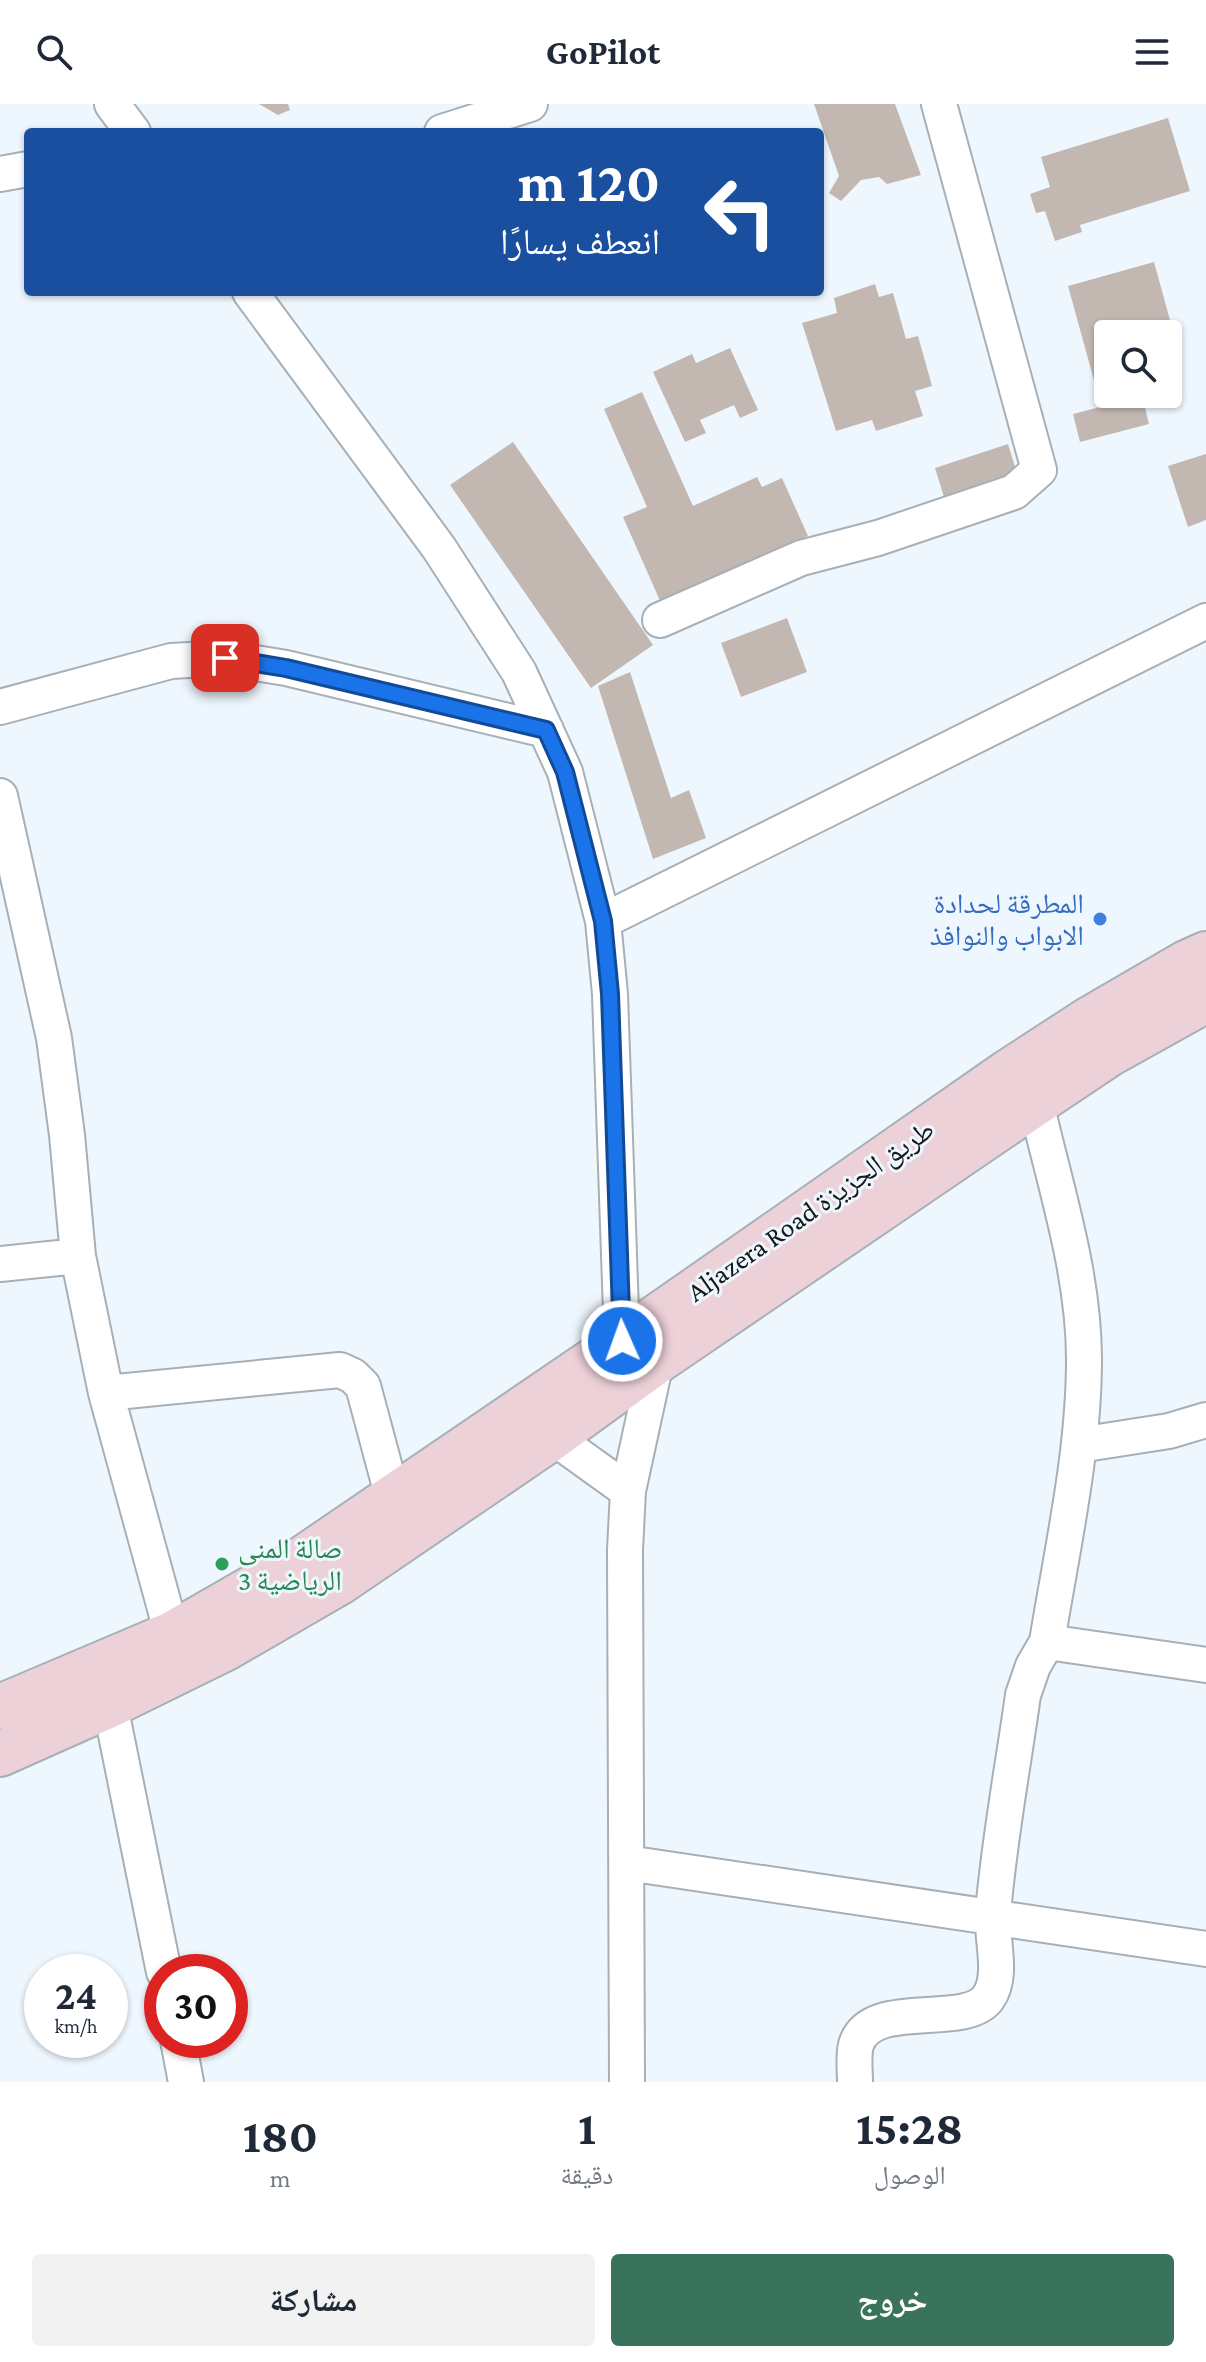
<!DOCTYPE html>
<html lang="ar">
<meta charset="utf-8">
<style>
:root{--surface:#fff;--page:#f2f2f3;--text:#1f2937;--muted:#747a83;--accent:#39735c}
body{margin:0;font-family:"Crimson Pro","Noto Naskh Arabic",serif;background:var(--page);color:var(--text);direction:rtl;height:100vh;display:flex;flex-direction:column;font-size:30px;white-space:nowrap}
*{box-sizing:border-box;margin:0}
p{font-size:26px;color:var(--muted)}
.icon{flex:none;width:44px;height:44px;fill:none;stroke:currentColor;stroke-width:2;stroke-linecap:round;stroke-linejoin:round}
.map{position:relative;height:1978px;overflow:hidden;direction:ltr}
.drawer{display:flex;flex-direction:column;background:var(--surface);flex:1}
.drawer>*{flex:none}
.guide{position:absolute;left:24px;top:24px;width:800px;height:168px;border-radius:8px;box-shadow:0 2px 6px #0004;direction:rtl;background:#1a4fa0;color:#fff;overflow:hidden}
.fabs{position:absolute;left:1094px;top:216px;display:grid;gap:16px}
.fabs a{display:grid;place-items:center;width:88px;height:88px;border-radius:8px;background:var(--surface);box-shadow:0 2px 6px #0004;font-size:40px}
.speed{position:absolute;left:24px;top:1850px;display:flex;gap:16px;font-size:40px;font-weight:700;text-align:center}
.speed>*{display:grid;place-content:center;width:104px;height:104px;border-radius:50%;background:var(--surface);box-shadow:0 2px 6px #0004;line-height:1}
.speed small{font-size:20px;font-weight:400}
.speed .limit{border:12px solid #d22;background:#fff;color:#111}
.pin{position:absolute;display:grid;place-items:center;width:68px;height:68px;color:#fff;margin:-34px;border-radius:16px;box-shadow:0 4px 12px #0006}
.me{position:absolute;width:88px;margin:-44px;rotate:358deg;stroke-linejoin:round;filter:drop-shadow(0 0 6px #0008)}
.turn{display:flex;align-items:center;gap:28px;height:168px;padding:0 32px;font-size:36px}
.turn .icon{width:104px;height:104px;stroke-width:2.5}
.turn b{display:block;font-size:56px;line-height:68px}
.eta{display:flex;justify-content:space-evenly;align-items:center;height:136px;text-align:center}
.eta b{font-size:48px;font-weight:700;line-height:56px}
.cta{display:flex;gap:16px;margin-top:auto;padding:16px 32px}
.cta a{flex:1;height:92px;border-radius:8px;background:var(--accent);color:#fff;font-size:32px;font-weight:700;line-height:92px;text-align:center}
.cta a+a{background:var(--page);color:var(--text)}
header{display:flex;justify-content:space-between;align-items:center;height:104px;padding:0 32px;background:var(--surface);font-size:36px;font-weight:700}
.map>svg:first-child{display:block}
</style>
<header><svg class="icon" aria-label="menu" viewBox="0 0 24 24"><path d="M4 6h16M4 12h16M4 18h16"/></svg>GoPilot<svg class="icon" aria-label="search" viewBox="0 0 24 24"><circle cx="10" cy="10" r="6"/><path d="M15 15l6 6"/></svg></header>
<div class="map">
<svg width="1206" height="1978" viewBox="0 0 1206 1978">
<rect width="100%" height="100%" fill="#eff7fe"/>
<path fill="#c2b8b1" d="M259,0H288L290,6L278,11Z
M814,0H895L921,71L887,80L879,73L861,76L841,97L829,89L839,72Z
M1168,14L1190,87L1080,121L1082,128L1055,137L1045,107L1036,109L1030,90L1050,83L1041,53Z
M1154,158L1181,256L1168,259V230H1108V276L1095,280L1068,182Z
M875,180L879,193L893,189L906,235L918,232L932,282L915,287L923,312L876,327L872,316L836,327L802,219L837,209L834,194Z
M730,244L758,306L740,314L734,301L700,316L706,329L685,338L653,268L692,250L696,259Z
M642,288L693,402L757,373L762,383L782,374L808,432L661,499L623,413L647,403L604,305Z
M1142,292L1149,320L1080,338L1073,310Z
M513,338L653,541L591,584L450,381Z
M1008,340L1017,369L944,393L935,364Z
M1206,350V416L1188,423L1168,362Z
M787,514L807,568L741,593L721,539Z
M630,568L671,694L689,686L706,734L653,755L598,582Z"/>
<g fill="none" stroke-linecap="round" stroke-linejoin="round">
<defs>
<path id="street" d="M112,0L133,28
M442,28L530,0
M0,70L28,65
M250,188L439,444L519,568L565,668L603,817L610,890L622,1237L625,1254
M660,516L801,454L878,434L1014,388L1039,366L939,0
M0,603L171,557L225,554L286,564L546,626
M0,692L54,934L67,1031L78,1152L106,1289L172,1530
M603,817L1206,517
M0,1160L78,1152
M106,1289L340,1266L353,1272L363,1282L393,1394
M553,1333L628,1387
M1079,1341L1169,1327L1206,1316
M1047,1538L1206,1561
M110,1601L164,1868
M627,1759L1206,1845
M178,1936L186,1978
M627,1978L625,1446L628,1387L656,1258
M855,1978C855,1967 853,1952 856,1941C870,1893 965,1926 988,1894C1004,1872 991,1835 993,1809C999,1736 1013,1663 1023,1591L1033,1562L1047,1538C1062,1445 1084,1350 1084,1255C1084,1169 1055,1082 1036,999"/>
<path id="secondary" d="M0,1603L172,1530L299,1457L622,1237L1008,968L1088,916L1186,859L1206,850
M0,1650L110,1601L226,1544L340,1478L553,1333L656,1258L1036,999L1109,950L1206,896"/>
</defs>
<use href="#street" stroke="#a7b0b7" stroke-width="38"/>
<use href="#secondary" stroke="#a7b0b7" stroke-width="48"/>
<use href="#street" stroke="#fff" stroke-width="34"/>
<use href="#secondary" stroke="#edd1d8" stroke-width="44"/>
</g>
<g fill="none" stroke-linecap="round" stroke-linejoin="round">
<defs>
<path id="route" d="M225,554L286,564L546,626L565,668L603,817L610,890L622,1237"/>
</defs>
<use href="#route" stroke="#114b97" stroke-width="20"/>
<use href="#route" stroke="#1a73e8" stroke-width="14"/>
</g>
<circle fill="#3f7fe0" stroke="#eff7fe" stroke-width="3" cx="1100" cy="815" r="8"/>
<circle fill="#2e9e5b" stroke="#eff7fe" stroke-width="3" cx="222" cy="1460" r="8"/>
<g text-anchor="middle" stroke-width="6" stroke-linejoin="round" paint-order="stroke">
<g font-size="28" fill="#366cbe" stroke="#eff7fe" text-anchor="end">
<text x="1084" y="809">المطرقة لحدادة<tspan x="1084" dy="32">الابواب والنوافذ</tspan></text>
</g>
<g font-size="28" fill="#16191c" stroke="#eff7fe">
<text transform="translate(810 1106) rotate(-35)" y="10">Aljazera Road طريق الجزيزة</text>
</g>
<g font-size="28" fill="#27864d" stroke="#eff7fe" text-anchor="start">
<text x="238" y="1454">صالة المنى<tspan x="238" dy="32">الرياضية 3</tspan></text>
</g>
</g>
</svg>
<div class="fabs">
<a><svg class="icon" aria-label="search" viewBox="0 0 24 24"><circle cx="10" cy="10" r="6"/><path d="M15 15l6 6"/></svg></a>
</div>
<div class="speed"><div>24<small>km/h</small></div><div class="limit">30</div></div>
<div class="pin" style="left:225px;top:554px;background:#d93025"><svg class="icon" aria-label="arrive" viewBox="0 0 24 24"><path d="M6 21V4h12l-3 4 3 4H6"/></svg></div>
<svg class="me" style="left:622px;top:1237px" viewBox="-20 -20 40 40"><circle r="17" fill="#1a73e8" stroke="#fff" stroke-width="3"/><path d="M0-11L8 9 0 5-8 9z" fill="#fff"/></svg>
<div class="guide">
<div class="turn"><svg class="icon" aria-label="left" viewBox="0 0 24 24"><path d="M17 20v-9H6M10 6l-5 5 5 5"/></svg><div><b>120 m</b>انعطف يسارًا</div></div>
</div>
</div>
<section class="drawer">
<div class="eta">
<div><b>15:28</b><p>الوصول</p></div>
<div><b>1</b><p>دقيقة</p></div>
<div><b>180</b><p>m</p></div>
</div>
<div class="cta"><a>خروج</a><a>مشاركة</a></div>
</section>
